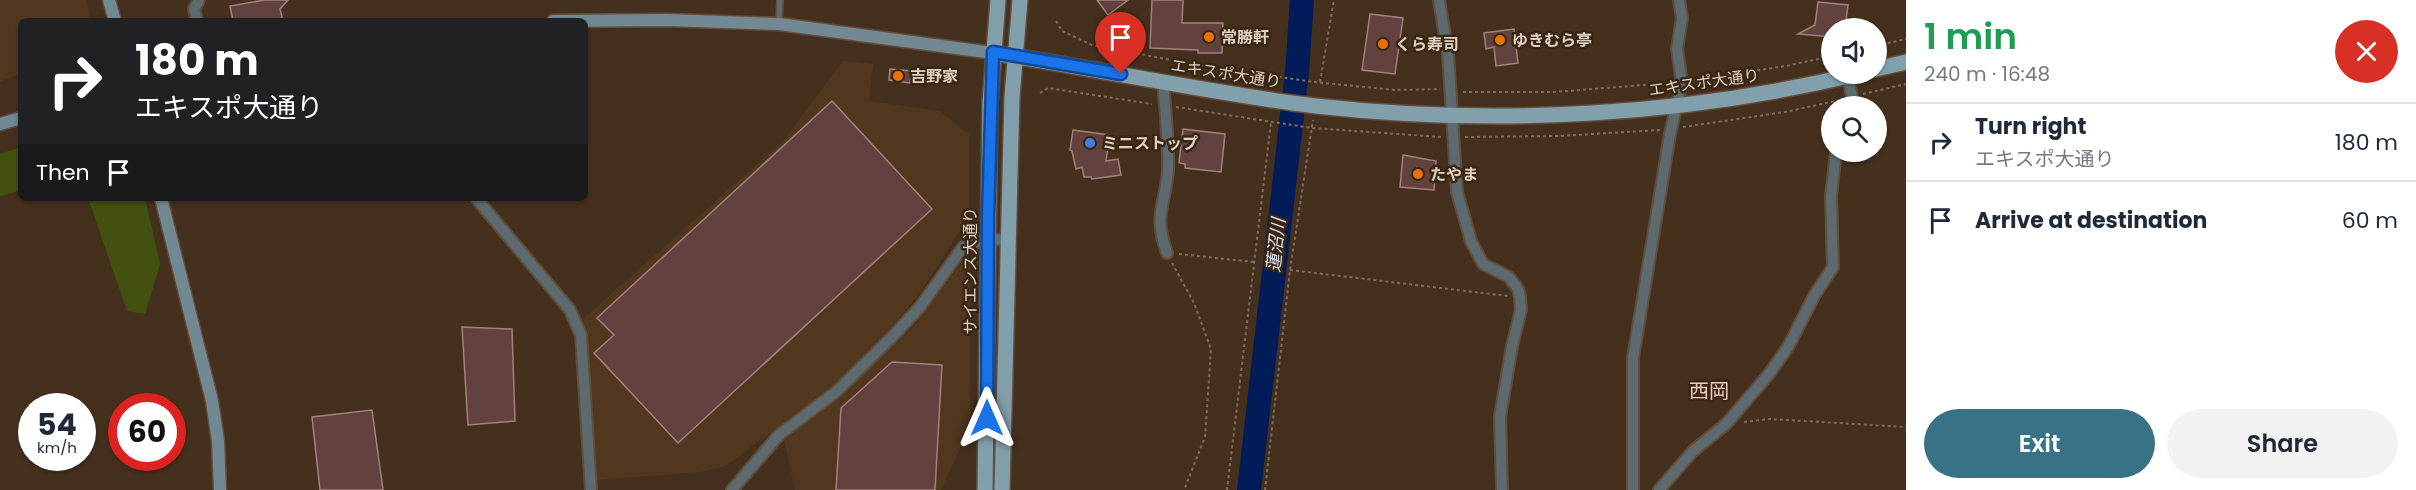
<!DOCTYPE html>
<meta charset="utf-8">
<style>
:root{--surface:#fff;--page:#f2f2f3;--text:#1f2937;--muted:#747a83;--line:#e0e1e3;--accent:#397185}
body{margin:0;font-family:Poppins,"Noto Sans JP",sans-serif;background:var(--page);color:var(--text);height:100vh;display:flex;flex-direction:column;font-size:22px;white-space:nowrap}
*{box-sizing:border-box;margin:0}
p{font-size:20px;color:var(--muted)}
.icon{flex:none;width:33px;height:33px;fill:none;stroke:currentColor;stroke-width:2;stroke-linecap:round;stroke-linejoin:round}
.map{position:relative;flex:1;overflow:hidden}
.sheet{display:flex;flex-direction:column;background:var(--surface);width:510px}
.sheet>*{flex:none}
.hud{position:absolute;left:18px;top:18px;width:570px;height:183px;border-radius:9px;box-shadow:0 2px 4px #0004;background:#202124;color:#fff;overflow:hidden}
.controls{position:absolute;left:1821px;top:18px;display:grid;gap:12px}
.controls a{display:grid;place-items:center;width:66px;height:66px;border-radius:50%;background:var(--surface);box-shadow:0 2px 4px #0004;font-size:30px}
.speed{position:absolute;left:18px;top:393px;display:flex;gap:12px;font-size:30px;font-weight:700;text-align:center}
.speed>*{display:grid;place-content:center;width:78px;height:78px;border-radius:50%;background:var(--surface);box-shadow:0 2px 4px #0004;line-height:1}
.speed small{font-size:15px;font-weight:400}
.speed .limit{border:9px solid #d22;background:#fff;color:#111}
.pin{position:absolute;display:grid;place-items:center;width:51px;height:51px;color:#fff;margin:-62px -26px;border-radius:50% 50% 50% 0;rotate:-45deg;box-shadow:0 0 6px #0007}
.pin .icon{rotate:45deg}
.me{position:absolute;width:66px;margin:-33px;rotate:0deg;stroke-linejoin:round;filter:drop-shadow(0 0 4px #0008)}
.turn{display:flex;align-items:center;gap:21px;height:126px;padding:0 18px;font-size:27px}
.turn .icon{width:78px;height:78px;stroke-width:2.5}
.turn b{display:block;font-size:42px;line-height:51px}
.then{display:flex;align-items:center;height:57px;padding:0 18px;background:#0003;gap:12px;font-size:22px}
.round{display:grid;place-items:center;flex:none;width:63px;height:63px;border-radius:32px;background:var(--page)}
.summary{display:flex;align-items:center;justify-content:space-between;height:102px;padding:0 18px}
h1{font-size:36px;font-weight:600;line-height:45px;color:#1e9e55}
.cta{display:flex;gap:12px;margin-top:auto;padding:12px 18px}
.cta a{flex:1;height:69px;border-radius:36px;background:var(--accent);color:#fff;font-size:24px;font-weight:600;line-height:69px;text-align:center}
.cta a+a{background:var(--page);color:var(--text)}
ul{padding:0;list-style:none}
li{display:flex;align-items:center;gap:18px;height:78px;padding:0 18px;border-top:2px solid var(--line)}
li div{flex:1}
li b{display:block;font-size:22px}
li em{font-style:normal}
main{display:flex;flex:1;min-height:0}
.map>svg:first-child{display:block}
</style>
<main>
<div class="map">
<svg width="1906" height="490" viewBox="0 0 1906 490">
<rect width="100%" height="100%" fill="#45301d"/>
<path fill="#52371f" d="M0,0H86L92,21H21V73L0,82Z
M843,61L873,64L869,101L940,111L969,134V217L917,297L886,333L831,387L726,466L701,472L596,480L583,324L585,317L783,141Z
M963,261H970V427L941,490H795L784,440L837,399L914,326Z"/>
<path fill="#425110" d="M21,147V190L0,197V154Z
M88,198H145L160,264L145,314L127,311Z"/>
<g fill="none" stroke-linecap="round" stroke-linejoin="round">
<path stroke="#021c59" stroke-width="24" d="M1249,490L1297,72L1302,0"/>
</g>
<path fill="#61423f" stroke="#a3807d" stroke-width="1.5" d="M265,0H288L280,9L283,21H233L230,6Z
M1097,0H1128L1108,15Z
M1152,0H1183L1182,23H1223L1222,53H1198V50L1150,48Z
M1818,2L1848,5L1845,28H1832V37L1798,34L1815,25Z
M1370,14L1403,18L1395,74L1362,70Z
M1514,29L1518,63L1496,66L1494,47L1486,49L1484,33Z
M890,69L912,71L910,83L889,80Z
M832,101L932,209L678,443L594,353L614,335L597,318Z
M1183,129L1225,134L1221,172L1185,168V164L1179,163Z
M1073,130L1110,135L1106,161L1118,159L1121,175L1092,179L1091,177H1084L1082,167L1076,169L1072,151L1070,150Z
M1403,155L1436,161L1434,190L1400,187Z
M462,327L512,329L515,421L468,425Z
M892,362L942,365L935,490H836L841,408Z
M372,410L383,490H320L312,417Z"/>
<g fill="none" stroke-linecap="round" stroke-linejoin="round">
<defs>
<path id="lane" d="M779,22L780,0"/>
<path id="street" d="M1439,0L1448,54L1457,192L1471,241L1483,264L1509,277L1518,289L1520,297L1521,310L1512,346L1500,417L1502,490
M197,21L194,9L199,0
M1848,76L1853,103L1851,106
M1163,81C1165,110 1169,141 1168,170C1165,206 1153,215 1167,253
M476,198L570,310L581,335L591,490
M732,490L779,435L837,391L893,336L920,307L963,247L987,239L1009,240
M1633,490V358L1670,134L1682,83L1677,49L1682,18L1679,0
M1659,490L1693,451L1726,424L1769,374L1788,347L1814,296L1833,267L1831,196L1836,152"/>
<path id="secondary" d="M109,0L115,21
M553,21L668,20L779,24L993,53
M0,124L21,118
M161,198L212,401L218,441L220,490"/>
<path id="primary" d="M993,53C1101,69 1207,93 1316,106C1495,126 1682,116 1857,74
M1876,69L1906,62
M985,490L990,103L998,0
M1002,490L1012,97L1020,0"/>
</defs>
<use href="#lane" stroke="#614d3b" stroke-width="8"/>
<use href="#street" stroke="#614d3b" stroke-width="14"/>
<use href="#secondary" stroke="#614d3b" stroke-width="15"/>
<use href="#primary" stroke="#614d3b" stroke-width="18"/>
<path stroke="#7e6c5c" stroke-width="2" stroke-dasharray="3 3" stroke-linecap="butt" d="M1056,21L1062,31L1092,45L1198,65L1314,82L1395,90L1440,89
M1876,46L1906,39
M1692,80L1786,66L1832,56
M1320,82L1334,0
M1463,92H1554L1669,83
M1040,93L1048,88L1152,104
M1863,94L1906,84
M1176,107L1312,128L1441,137
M1683,127L1785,112L1840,100
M1465,137L1559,136L1660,130
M1179,254L1254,262
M1172,263L1194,303L1211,349L1205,437L1184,490
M1290,270L1508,296
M1744,422L1770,419L1906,427
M1227,490L1271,122
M1265,490L1290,270L1313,120"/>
<use href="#lane" stroke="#5d6b71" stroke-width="5"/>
<use href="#street" stroke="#5d6b71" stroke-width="10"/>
<use href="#secondary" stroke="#728892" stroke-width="12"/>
<use href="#primary" stroke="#829fac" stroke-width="15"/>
</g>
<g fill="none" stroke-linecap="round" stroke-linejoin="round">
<defs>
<path id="route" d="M987,418L988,217L993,52L1121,74"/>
</defs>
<use href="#route" stroke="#114b97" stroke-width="15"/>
<use href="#route" stroke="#1a73e8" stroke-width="10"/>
</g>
<g fill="#e8710a" stroke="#3b2613" stroke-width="2">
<circle cx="1209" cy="37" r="6"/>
<circle cx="1500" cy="40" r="6"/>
<circle cx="1383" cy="44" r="6"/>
<circle cx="898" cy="76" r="6"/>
<circle cx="1418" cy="174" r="6"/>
</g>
<circle fill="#3f7fe0" stroke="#3b2613" stroke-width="2" cx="1090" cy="143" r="6"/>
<g text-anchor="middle" stroke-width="5" stroke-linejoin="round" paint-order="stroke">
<g font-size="16" font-weight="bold" fill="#ded1c5" stroke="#3b2613" text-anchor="start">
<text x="1221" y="43">常勝軒</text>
<text x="1512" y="46">ゆきむら亭</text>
<text x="1395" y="50">くら寿司</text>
<text x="910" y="82">吉野家</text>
<text x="1102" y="149">ミニストップ</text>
<text x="1430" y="180">たやま</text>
</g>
<g font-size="16" fill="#ded1c5" stroke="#3b2613">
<text transform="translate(1226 73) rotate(9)" y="6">エキスポ大通り</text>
<text transform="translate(1704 82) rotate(-8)" y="6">エキスポ大通り</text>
<text transform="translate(970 271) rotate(-90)" y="6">サイエンス大通り</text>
</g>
<g font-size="18" font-style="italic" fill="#d9e4f7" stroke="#3b2613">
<text transform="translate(1276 245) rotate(-84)" y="6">蓮沼川</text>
</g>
<g font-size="20" fill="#ebcfb8" stroke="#3b2613">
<text x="1709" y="398">西岡</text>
</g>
</g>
</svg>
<div class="controls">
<a><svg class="icon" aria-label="sound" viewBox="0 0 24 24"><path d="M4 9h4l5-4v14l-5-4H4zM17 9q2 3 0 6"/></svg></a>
<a><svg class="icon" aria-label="search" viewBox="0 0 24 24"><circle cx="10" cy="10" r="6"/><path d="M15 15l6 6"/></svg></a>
</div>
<div class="speed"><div>54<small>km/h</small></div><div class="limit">60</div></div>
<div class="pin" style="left:1121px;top:74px;background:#d93025"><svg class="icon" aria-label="arrive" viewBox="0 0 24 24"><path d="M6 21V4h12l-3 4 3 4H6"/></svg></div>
<svg class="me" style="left:987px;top:418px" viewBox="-20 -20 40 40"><path d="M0-17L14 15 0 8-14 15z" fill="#1a73e8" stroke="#fff" stroke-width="4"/></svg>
<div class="hud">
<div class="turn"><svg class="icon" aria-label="right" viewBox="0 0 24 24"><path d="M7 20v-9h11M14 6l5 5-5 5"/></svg><div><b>180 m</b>エキスポ大通り</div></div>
<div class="then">Then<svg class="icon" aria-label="arrive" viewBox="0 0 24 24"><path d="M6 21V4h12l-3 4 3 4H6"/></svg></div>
</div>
</div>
<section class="sheet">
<div class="summary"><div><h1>1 min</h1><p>240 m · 16:48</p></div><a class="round" style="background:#d93025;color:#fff"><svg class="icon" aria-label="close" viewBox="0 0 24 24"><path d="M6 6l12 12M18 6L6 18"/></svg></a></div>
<ul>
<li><svg class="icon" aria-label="right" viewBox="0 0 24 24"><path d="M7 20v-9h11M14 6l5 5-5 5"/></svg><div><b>Turn right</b><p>エキスポ大通り</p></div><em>180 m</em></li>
<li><svg class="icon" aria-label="arrive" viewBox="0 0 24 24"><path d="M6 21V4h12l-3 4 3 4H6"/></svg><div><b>Arrive at destination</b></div><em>60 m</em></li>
</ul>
<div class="cta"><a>Exit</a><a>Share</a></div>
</section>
</main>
